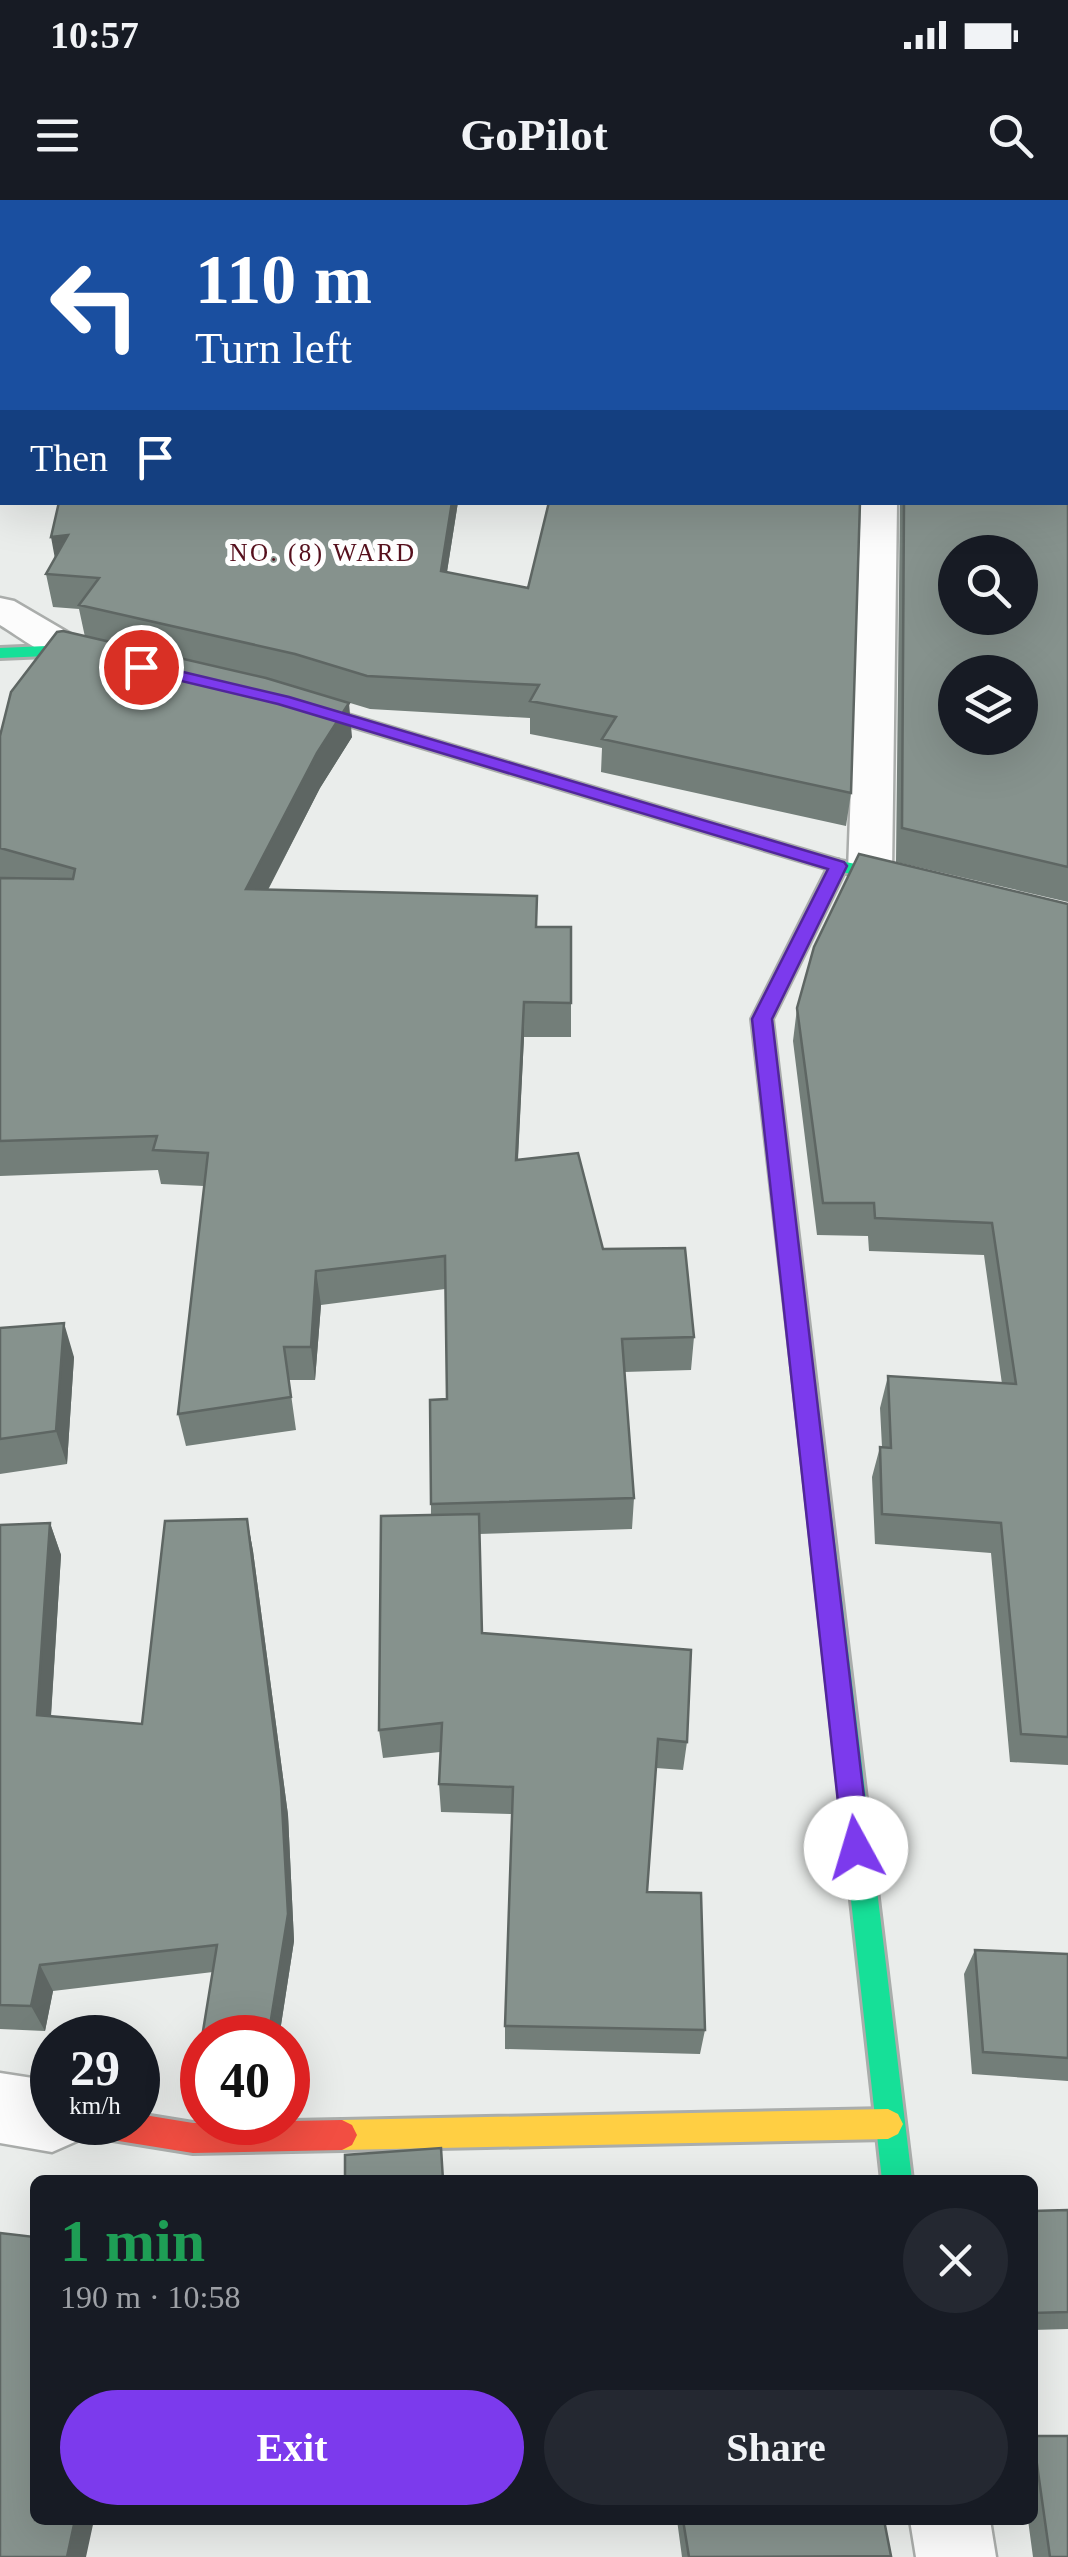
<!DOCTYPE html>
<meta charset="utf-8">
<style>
:root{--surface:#171b24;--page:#242831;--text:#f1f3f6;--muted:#9ea1a6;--accent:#7c3aed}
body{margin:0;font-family:Georgia,serif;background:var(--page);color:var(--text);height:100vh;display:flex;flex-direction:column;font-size:38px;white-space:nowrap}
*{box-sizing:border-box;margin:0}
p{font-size:32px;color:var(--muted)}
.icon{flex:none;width:55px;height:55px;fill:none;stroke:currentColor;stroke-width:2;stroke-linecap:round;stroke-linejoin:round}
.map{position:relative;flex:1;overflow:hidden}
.panel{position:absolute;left:30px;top:1975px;width:1008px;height:350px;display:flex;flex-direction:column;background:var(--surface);border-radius:15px;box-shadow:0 10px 40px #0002}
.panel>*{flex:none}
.banner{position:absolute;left:0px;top:0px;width:1070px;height:305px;box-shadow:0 10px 40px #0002;background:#1a4fa0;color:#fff;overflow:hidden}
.tools{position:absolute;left:938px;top:335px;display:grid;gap:20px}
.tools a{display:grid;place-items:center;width:100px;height:100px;border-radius:50%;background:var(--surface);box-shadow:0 10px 40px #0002;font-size:50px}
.speed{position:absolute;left:30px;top:1815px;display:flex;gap:20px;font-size:50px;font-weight:700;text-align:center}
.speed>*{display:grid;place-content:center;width:130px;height:130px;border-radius:50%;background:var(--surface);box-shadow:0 10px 40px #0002;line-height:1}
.speed small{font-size:25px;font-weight:400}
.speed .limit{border:15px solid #d22;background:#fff;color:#111}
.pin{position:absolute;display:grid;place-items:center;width:85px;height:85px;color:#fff;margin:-42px;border:5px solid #fff;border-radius:50%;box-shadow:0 2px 10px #0007}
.me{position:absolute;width:110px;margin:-55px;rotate:354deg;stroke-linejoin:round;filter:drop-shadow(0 0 8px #0008)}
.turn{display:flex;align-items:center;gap:35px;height:210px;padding:0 30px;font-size:45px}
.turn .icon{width:130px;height:130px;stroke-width:2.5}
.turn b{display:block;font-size:70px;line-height:85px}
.then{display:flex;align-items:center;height:95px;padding:0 30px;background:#0003;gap:20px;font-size:38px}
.round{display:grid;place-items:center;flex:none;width:105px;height:105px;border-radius:52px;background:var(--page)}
.summary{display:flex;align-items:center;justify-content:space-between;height:170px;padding:0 30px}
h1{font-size:60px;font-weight:800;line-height:75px;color:#1e9e55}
.cta{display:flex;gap:20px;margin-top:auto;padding:20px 30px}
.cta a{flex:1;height:115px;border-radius:60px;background:var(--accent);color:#fff;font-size:40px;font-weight:800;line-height:115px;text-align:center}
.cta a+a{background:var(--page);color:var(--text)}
.status{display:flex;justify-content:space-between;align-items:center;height:70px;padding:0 50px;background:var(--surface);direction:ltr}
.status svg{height:28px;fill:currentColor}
header{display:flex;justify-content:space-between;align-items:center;height:130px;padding:0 30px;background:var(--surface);font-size:45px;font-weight:800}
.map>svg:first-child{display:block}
</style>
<div class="status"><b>10:57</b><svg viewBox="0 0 49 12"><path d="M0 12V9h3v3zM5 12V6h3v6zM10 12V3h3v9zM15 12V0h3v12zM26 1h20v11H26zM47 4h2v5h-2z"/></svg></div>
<header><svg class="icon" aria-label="menu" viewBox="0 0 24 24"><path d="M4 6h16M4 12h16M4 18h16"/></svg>GoPilot<svg class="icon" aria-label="search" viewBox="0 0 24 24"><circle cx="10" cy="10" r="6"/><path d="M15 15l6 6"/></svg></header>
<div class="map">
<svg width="1068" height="2357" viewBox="0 0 1068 2357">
<rect width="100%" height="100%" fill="#eaedeb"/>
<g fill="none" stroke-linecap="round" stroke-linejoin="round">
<defs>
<path id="street" d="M861,302H897L892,672L886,682L870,686L854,682L848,672Z
M0,398L14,401L84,442L90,450L84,458C54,466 25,440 0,425Z
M0,1873L52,1881V1922H85L77,1941L52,1952L0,1943Z
M910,2320H990L996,2357H916Z"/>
<path id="fast" d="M70,445L124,461L116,466L70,455L0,458V448Z
M277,494L840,661L877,668L880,672L871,678L832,670L271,502V496Z
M805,1176L813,1179L816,1185L912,1980H882L794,1185L797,1179Z"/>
<path id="slow" d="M838,660L847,666L772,819L816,1185L813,1191H797L794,1185L752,819L829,666Z
M888,1909L898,1914L903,1924L898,1934L888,1939L342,1950L332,1945L327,1935L332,1925L342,1920Z"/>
<path id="jam" d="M138,1914L193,1923L342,1920L352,1925L357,1935L352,1945L342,1950L193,1953L94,1937L84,1932L80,1922H138Z"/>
</defs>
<use href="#street" stroke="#aaadab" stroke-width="5"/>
<use href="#fast" stroke="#aaadab" stroke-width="6"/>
<use href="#slow" stroke="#aaadab" stroke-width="6"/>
<use href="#jam" stroke="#aaadab" stroke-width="6"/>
<use href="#street" fill="#fcfcfc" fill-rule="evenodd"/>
<use href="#fast" fill="#16e098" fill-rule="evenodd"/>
<use href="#slow" fill="#ffcf43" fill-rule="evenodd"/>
<use href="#jam" fill="#f24e42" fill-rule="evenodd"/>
</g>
<path fill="#737e79" d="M0,0H271L272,2H2V277L0,284Z
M1068,0V702L896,662L900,302H1068Z
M59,302H458L447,372L851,593L846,626L601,572L602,548L530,534V518L370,509L294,486L352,537L320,588L268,690L537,727L571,803V837H524L518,960L603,1049L694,1137L691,1170L624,1172L634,1298L632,1329L479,1334L482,1433L687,1542L683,1570L656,1568L647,1692L705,1830L700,1854L505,1849V1826L512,1614L441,1612L439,1584L440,1552L383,1558L379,1530L431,1315V1304L447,1199L445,1089L321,1105L315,1180H289L296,1230L186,1246L178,1214L204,986L161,984L158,970L0,976V536L85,437L79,409L53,407L46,374L55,358Z
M1068,704V1565L1010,1562L991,1353L875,1344L872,1277L880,1247H882L880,1208L888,1176L1002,1184L984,1055L869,1051L868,1036L817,1035L793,841L797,808Z
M0,1128L74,1157L67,1264L0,1274Z
M247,1319L253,1351L288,1615L294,1741L279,1838H202V1882L197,1868L213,1772L53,1791L45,1831L0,1829V1325L50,1323L61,1355L51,1517L142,1524Z
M975,1750L1068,1754V1881L972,1874L964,1774Z
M1068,2010V2129L1032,2130V2011Z
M1032,2236L1068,2357H1033L1028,2320H1032Z
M677,2320H884L891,2356L890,2357H682Z"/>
<path fill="#5e6663" d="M174,0H190V2H172Z
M1,232L2,241V277L0,284Z
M452,302H458L442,403L441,371Z
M68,335L57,370L51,337Z
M349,503L352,537L320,588L250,724L246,689L317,553Z
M524,802V837L516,994V960Z
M316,1071L321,1105L315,1180L311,1147Z
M64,1123L74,1157L67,1264L56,1231Z
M247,1319L253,1351L288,1615L294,1741L279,1838H268Z
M50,1323L61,1355L49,1545L37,1515Z
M40,1765L53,1791L45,1831L31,1806Z
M75,2320H94L86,2357H67Z"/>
<path fill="#86928d" stroke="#5e6663" stroke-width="2.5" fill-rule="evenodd" d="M0,0H174L172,2H2V232L0,233Z
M322,0H382V2H321Z
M623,0H1068V667L902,628L904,302H1068V2H622ZM955,352H1020V418H955ZM955,472H1020V538H955Z
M59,302H452L441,371L528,388L549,302H860L851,593L602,539L616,517L530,501L539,485L367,476L295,454L79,405L99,378L46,374L68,335L51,337Z
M63,431L266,478L349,503L317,553L246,689L537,696L536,727H571V803L524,802L516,960L578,953L603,1049L685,1048L694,1137L622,1139L634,1298L431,1304L430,1200L447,1199L445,1056L316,1071L311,1147H284L291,1197L178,1214L208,953L153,950L157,936L0,941V678L73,679L75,669L0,648V536L11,492L57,432Z
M859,654L1068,704V1537L1021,1534L1001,1323L882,1314L880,1247L891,1248L888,1176L1016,1184L992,1023L875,1018L874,1003H823L797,808L814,747Z
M64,1123L56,1231L0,1239V1128Z
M479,1314L482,1433L691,1450L687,1542L658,1539L647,1692L701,1693L705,1830L505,1826L513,1587L439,1584L442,1523L379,1530L381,1316Z
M247,1319L281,1587L288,1714L268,1838H202V1868H197L217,1745L40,1765L31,1806L0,1805V1325L50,1323L37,1515L142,1524L165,1321Z
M975,1750L1068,1754V1858L983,1852Z
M441,1948L443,1980H345V1955Z
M1068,2010V2112L1032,2113V2011Z
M0,2033L35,2037V2320H75L67,2357H0Z
M1033,2236H1068V2357H1050Z
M683,2320H884L891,2356L689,2357Z"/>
<path fill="#7c3aed" stroke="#51269a" stroke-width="2.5" d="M141,462L289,497L844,662L847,666L772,819L870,1648L866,1656L856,1660L847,1656L843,1648L752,819L828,669L278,504L135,470L133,467Z"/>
<g text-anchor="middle" stroke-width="10" stroke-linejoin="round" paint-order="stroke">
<g font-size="25" letter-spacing="2.5" fill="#56101d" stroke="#fff">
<text x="323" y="361">NO. (8) WARD</text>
</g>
</g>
</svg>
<div class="tools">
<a><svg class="icon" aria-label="search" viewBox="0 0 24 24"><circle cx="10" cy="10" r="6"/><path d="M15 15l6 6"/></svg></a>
<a><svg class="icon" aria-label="layers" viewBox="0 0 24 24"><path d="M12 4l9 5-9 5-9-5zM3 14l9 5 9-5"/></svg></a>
</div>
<div class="speed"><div>29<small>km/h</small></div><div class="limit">40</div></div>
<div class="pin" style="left:141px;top:467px;background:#d93025"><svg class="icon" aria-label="arrive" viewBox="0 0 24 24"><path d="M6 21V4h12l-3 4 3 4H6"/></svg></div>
<svg class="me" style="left:856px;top:1648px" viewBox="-20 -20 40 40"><circle r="19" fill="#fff"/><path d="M0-13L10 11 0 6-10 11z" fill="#7c3aed"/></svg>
<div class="banner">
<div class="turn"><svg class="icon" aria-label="left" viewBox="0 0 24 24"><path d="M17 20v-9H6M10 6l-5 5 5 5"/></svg><div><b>110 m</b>Turn left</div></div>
<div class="then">Then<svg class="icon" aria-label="arrive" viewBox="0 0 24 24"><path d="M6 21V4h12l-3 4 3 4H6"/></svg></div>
</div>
<section class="panel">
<div class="summary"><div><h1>1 min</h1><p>190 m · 10:58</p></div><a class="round"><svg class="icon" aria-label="close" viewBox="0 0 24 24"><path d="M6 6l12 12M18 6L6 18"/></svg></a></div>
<div class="cta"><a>Exit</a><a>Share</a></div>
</section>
</div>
